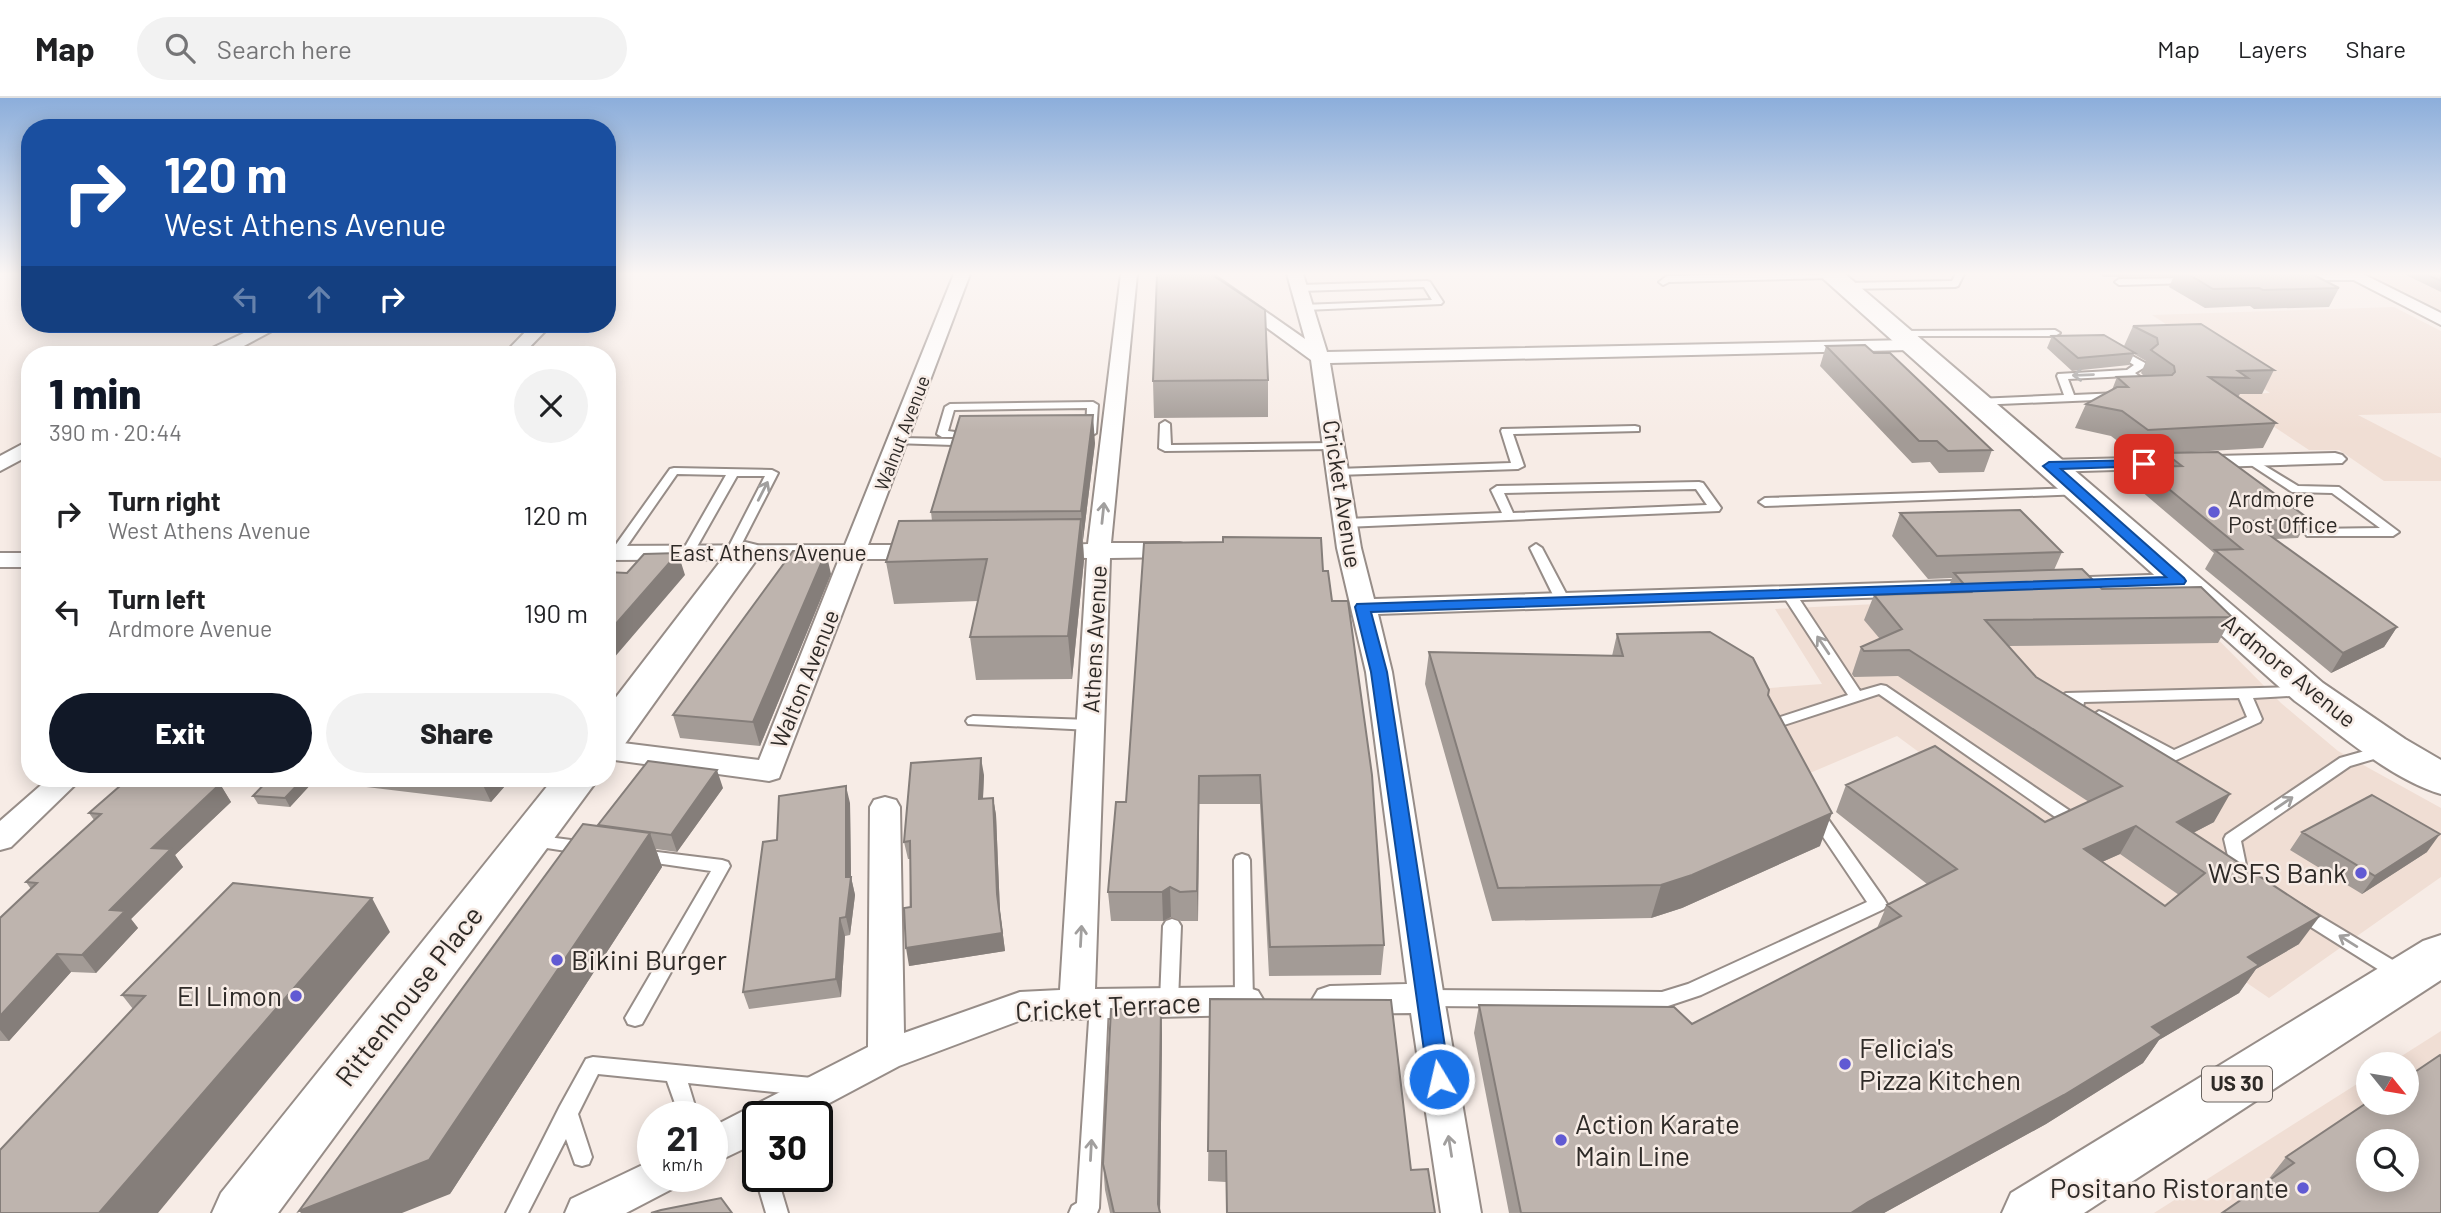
<!DOCTYPE html>
<meta charset="utf-8">
<style>
:root{--surface:#fff;--page:#f2f2f2;--text:#202124;--muted:#757577;--line:#e0e0e0;--accent:#111827}
body{margin:0;font-family:Barlow,sans-serif;background:var(--page);color:var(--text);height:100vh;display:flex;flex-direction:column;font-size:26px;white-space:nowrap}
*{box-sizing:border-box;margin:0}
p{font-size:23px;color:var(--muted)}
.icon{flex:none;width:38px;height:38px;fill:none;stroke:currentColor;stroke-width:2;stroke-linecap:round;stroke-linejoin:round}
.map{position:relative;flex:1;overflow:hidden}
.drawer{position:absolute;left:21px;top:248px;width:595px;height:441px;display:flex;flex-direction:column;background:var(--surface);border-radius:28px;box-shadow:0 4px 18px #0003}
.drawer>*{flex:none}
.hud{position:absolute;left:21px;top:21px;width:595px;height:214px;border-radius:28px;box-shadow:0 4px 18px #0003;background:#1a4fa0;color:#fff;overflow:hidden}
.needle{width:46px;rotate:120deg}
.tools{position:absolute;left:2356px;top:954px;display:grid;gap:14px}
.tools a{display:grid;place-items:center;width:63px;height:63px;border-radius:50%;background:var(--surface);box-shadow:0 4px 18px #0003;font-size:35px}
.speed{position:absolute;left:637px;top:1003px;display:flex;gap:14px;font-size:35px;font-weight:700;text-align:center}
.speed>*{display:grid;place-content:center;width:91px;height:91px;border-radius:50%;background:var(--surface);box-shadow:0 4px 18px #0003;line-height:1}
.speed small{font-size:18px;font-weight:400}
.speed .limit{border:4px solid #111;border-radius:10px;background:#fff;color:#111}
.pin{position:absolute;display:grid;place-items:center;width:60px;height:60px;color:#fff;margin:-30px;border-radius:14px;box-shadow:0 4px 10px #0006}
.me{position:absolute;width:77px;margin:-38px;rotate:351deg;stroke-linejoin:round;filter:drop-shadow(0 0 5px #0008)}
.turn{display:flex;align-items:center;gap:24px;height:147px;padding:0 28px;font-size:32px}
.turn .icon{width:91px;height:91px;stroke-width:2.5}
.turn b{display:block;font-size:49px;line-height:60px}
.lanes{display:flex;align-items:center;height:66px;padding:0 28px;background:#0003;justify-content:center;gap:35px;direction:ltr}
.lanes .off{opacity:.35}
.round{display:grid;place-items:center;flex:none;width:74px;height:74px;border-radius:37px;background:var(--page)}
.head{display:flex;align-items:center;justify-content:space-between;height:119px;padding:0 28px}
h1{font-size:42px;font-weight:800;line-height:52px;color:var(--accent)}
.primary-button{display:flex;gap:14px;margin-top:auto;padding:14px 28px}
.primary-button a{flex:1;height:80px;border-radius:42px;background:var(--accent);color:#fff;font-size:28px;font-weight:800;line-height:80px;text-align:center}
.primary-button a+a{background:var(--page);color:var(--text)}
ul{padding:0;list-style:none}
li{display:flex;align-items:center;gap:21px;height:98px;padding:0 28px}
li div{flex:1}
li b{display:block;font-size:26px}
li em{font-style:normal}
header{display:flex;align-items:center;gap:42px;box-sizing:border-box;height:98px;padding:0 35px;background:var(--surface);border-bottom:2px solid var(--line)}
header strong{font-size:33px}
nav{display:flex;gap:38px;margin-inline-start:auto;font-size:24px}
.search{width:490px;height:63px;background:var(--page);display:flex;align-items:center;gap:18px;box-sizing:border-box;padding:0 24px;border-radius:38px;color:var(--muted);font-size:26px}
.map>svg:first-child{display:block}
</style>
<header>
<strong>Map</strong>
<div class="search"><svg class="icon" aria-label="search" viewBox="0 0 24 24"><circle cx="10" cy="10" r="6"/><path d="M15 15l6 6"/></svg>Search here</div>
<nav><a>Map</a><a>Layers</a><a>Share</a></nav>
</header>
<div class="map">
<svg width="2441" height="1115" viewBox="0 0 2441 1115">
<rect width="100%" height="100%" fill="#f7ece6"/>
<path fill="#f0ded4" fill-rule="evenodd" d="M2368,176H2441V213L2415,201Z
M2394,209L2441,233V315L2358,317L2441,360V383H2384L2339,352H2309L2226,297L2270,295L2152,217Z
M2169,492L2281,605L2338,653L2441,710V779L2269,900L2055,754L1897,638L1810,675L1743,592L1822,586L1775,511Z
M2441,933V1115H2154L2368,979V1004H2406V966H2389ZM2368,1043H2406V1082H2368Z"/>
<g fill="none" stroke-linecap="round" stroke-linejoin="round">
<defs>
<path id="lane" d="M1758,176L1835,177L1831,180L1669,184L1663,187L1659,184L1667,178Z
M1956,176H1964L1958,188L1955,189L1843,191L1839,188L1843,185L1952,183Z
M2301,177L2356,176L2360,179L2356,182H2298V178Z
M2193,180V184L2190,185L2119,187L2115,184L2119,181Z
M1427,183L1430,184L1443,204L1441,206L1305,212L1302,211V207L1432,202L1424,189L1300,193L1296,190L1300,187Z
M1899,233L2055,232L2060,235L2055,238H1896L1894,236Z
M2116,249L2145,265V269L2135,275L2152,288V292H2144L2127,278L2068,281L2074,297L2119,295L2124,298L2119,301L1977,307L1972,304L1977,301L2064,297L2057,278L2058,276L2127,272L2134,267L2113,254V250Z
M1093,304L1098,307L1096,335L1091,338L1086,335L1087,310L954,312L948,333L962,335V339H942L937,336L945,309L950,306Z
M1165,323L1170,326L1171,347L1333,345L1339,348L1333,351L1165,353L1159,350L1160,326Z
M1635,328L1639,329V333L1513,336L1524,368L1518,371L1337,377L1331,374L1337,371L1511,365L1501,333L1502,331Z
M898,340L953,341L959,344L953,347L894,345V341Z
M2252,360L2298,388L2339,389L2399,434L2393,438H2307L2305,435L2307,432L2311,431L2380,430L2332,395L2292,394L2248,365L2246,363Z
M674,370L772,372L778,375L736,457L732,458L726,454L765,378H737L694,454L688,458L682,454L726,377L677,376L620,458H612L610,455L612,452L670,371Z
M1699,384L1703,385L1721,410L1719,413L1345,429L1339,425L1345,421L1502,415L1491,392L1497,388ZM1696,391L1707,407L1513,415L1504,395Z
M2079,390L2083,392V396L1765,408L1759,404L1765,400Z
M1536,446L1542,450L1570,503L1568,506H1558L1556,503L1530,450Z
M1789,492L1794,493L1860,593L1881,587L1886,588L2073,715L2075,719L2073,723H2061L1879,596L1775,630L1773,633H1763L1760,628L1762,625L1848,597L1782,496Z
M2302,589L2307,591L2309,594L2307,597L2253,600L2262,621L2260,624L2174,663L2094,621L2092,618L2099,613L2104,615L2174,652L2247,619L2239,600L2084,604L2083,609C2075,611 2064,607 2059,600L2066,595Z
M973,618L1091,622L1098,627L1091,632L968,626L966,623L968,620Z
M2386,647L2391,648L2394,652L2391,656L2350,668L2241,743L2247,772L2254,779L2251,783L2245,785L2233,779L2224,741L2226,737L2340,660Z
M1817,712L1823,714L1884,801L1887,806L1884,811L1701,897L1662,910L1428,908L1421,905L1419,900L1421,895L1428,892L1662,894L1688,886L1867,804L1809,718L1811,714Z
M533,737L586,744L592,746L594,750L592,754L586,756L527,747L525,743L527,739Z
M641,752L722,762L728,764L730,768L642,926L635,928L628,926L625,920L711,773L635,762L633,758L635,754Z
M1242,756L1248,758L1250,762L1253,903L1251,908L1244,911L1237,908L1235,903L1234,762L1236,758Z
M2301,807L2406,870L2408,875L2406,880L2399,882L2392,880L2295,819L2292,814L2295,809Z
M1172,821L1178,823L1181,828L1178,903L1176,908L1169,911L1162,908L1160,903L1163,828L1166,823Z
M1099,899L1106,902L1108,907L1099,1110L1097,1115H1069L1072,1108L1077,1105L1090,907L1092,902Z
M593,959L812,980L819,983L822,989L819,995L812,998L688,985L695,1008L692,1014L685,1017L678,1014L667,983L598,976L578,1016L592,1059L589,1066L582,1068L575,1066L566,1041L528,1115H506L560,1008L586,961Z
M758,1073V1078H777L788,1115H766L755,1078Z"/>
<path id="street" d="M954,176H970L868,447H924L932,449L936,454L932,459L924,461H863L779,680L769,683L607,661V643L759,662L839,461L607,462V448L845,447Z
M1121,176H1137L1111,445H1179L1187,447L1191,452L1187,457L1179,459L1110,460L1095,891L1246,889L1258,893L1264,903L1258,913L1246,917L1021,922L899,968L805,1018H758V1044L712,1066V1029L868,949L870,709L874,702L885,699L896,702L900,709L904,935L1020,894L1060,892L1087,460L1042,458L1038,453L1042,448L1088,446Z
M1193,176H1212L1305,241L1287,176H1303L1327,254L1909,242L1918,247L1909,252L1330,265L1361,450L1374,501L1983,482L1992,484L1995,489L1992,494L1983,496L1378,516L1392,574L1444,900L1481,1115H1441L1411,915L1330,916L1318,912L1312,902L1318,892L1330,888L1407,886L1366,574L1337,450L1311,262Z
M2342,176H2363L2441,215V227Z
M263,226H285L227,257H204L206,253Z
M533,226H552L522,257H503Z
M30,342V357L0,373V358Z
M2335,355L2342,357L2346,361L2342,365L2049,374L2041,373L2038,368L2041,363L2049,362Z
M0,455H30V469H0Z
M2179,476L2188,478L2191,483L2188,488L2060,494L2051,492L2048,487L2051,482L2060,480Z
M48,681H81L11,749L0,752V723Z
M653,1062V1078H678L672,1091L626,1115H565L571,1101Z"/>
<path id="secondary" d="M1818,176H1845L2323,585L2405,641L2441,662V696C2390,681 2338,634 2295,603Z
M745,444L757,447L762,454L622,650L607,653V611L733,447Z
M553,681H598L278,1115H212L221,1095Z"/>
<path id="highway" d="M2441,837V882L2084,1115H2002L2011,1095L2423,843Z"/>
</defs>
<use href="#lane" stroke="#978d88" stroke-width="4"/>
<use href="#street" stroke="#978d88" stroke-width="4"/>
<use href="#secondary" stroke="#978d88" stroke-width="4"/>
<use href="#highway" stroke="#978d88" stroke-width="4"/>
<use href="#lane" fill="#fff" fill-rule="evenodd"/>
<use href="#street" fill="#fff" fill-rule="evenodd"/>
<use href="#secondary" fill="#fff" fill-rule="evenodd"/>
<use href="#highway" fill="#fff" fill-rule="evenodd"/>
</g>
<path fill="#a39b96" fill-rule="evenodd" d="M2100,176H2312L2339,190L2329,209L2254,211L2250,208L2205,210L2169,189L2174,178L2104,179Z
M2404,176H2441V194Z
M2133,228L2274,272L2262,296H2240L2238,299L2276,325L2263,350L2173,355L2309,421L2298,440L2275,441L2397,529L2384,549L2331,575L2205,471L2214,455L2134,387L2142,369H2159L2165,356L2136,357L2111,338L2075,330L2086,306L2112,292L2117,279L2144,278L2141,275L2146,263L2134,256L2129,267L2072,273L2047,250L2052,238L2124,248Z
M1826,248L1874,255L1992,352L1984,374L1939,375L1930,364L1912,365L1820,268Z
M1268,282V319L1154,320L1153,283Z
M1095,345L1083,442L1084,462L1072,581L976,582L970,539L978,503L894,506L886,464L932,423L931,414Z
M1900,415L2062,454L2054,472L2102,491L2232,519L2218,545L2008,548L2036,579L2214,724L2193,735L2299,846L2256,871L2239,895L2159,942L2143,965L2046,1026L1884,1115H1509L1474,935L1479,907L1692,926L1877,830L1887,807L1927,786L1836,714L1846,687L2045,724L2089,704L1898,578L1854,579L1852,576L1861,549L1880,541L1864,522L1874,497L1946,495L1952,480L1928,481L1892,438ZM2120,756L2179,797L2165,808L2102,764Z
M1223,444L1323,473L1332,503L1384,847L1381,877L1269,878L1260,706H1199L1198,823H1181L1171,819L1163,823H1111L1108,794L1126,704Z
M831,476L760,648L680,640L673,617Z
M1617,536L1768,597L1820,748L1682,810L1651,820L1492,823L1425,586L1429,554L1612,558Z
M984,677L983,701L993,700L996,717L1000,814L1005,853L909,868L910,761H908L904,744Z
M269,681H311L313,684L290,709L258,706L253,698Z
M354,681H511L491,704L358,688Z
M220,686L231,704L175,757L183,769L131,821L138,830L96,875L71,874L9,943H0V820L31,791L26,784L94,722L89,715Z
M723,690L677,754L656,751L662,769L450,1096L598,728V727Z
M850,705L851,779L855,797L850,837L845,838L841,899L749,911L743,894Z
M2302,734L2427,754L2362,796L2290,752Z
M390,834L133,911L122,897Z
M1210,901L1411,1072L1435,1115H1226V1084L1208,1083Z
M1161,910L1162,936L1160,1115H1110L1105,1092L1103,1066Z
M2368,1004L2441,1115L2264,1087L2286,1059Z"/>
<path fill="#857e7a" d="M1093,317L1095,345L1083,442L1081,413Z
M1081,421L1084,462L1072,581L1068,538Z
M826,454L831,476L760,648L753,624Z
M678,455L685,477L607,568V536Z
M2397,529L2384,549L2331,575L2343,555Z
M981,660L984,677L982,719L979,701Z
M717,672L723,690L677,754L671,737Z
M1199,678V706L1198,823L1197,793Z
M303,681H311L313,684L290,709L285,700Z
M480,681H511L491,704Z
M220,686L231,704L175,757L183,769L131,821L138,830L96,875L82,857L110,812L152,750Z
M846,688L850,705L851,779L855,797L850,837L846,819Z
M2230,696L2214,724L2166,749L2177,724Z
M993,700L996,717L1000,814L1005,853L909,868L906,850L997,796Z
M1832,715L1820,748L1682,810L1651,820L1661,787Z
M2136,728L2120,756L2068,779L2084,751Z
M650,735L662,769L450,1096L402,1115H301L299,1113Z
M2440,736L2427,754L2362,796L2375,778Z
M1170,789L1171,819L1163,823L1162,794Z
M372,800L390,834L158,1115H99Z
M2320,818L2299,846L2256,871L2239,895L2159,942L2143,965L2046,1026L1884,1115H1851L2152,929L2248,859Z
M840,820L845,838L841,899L836,881Z
M57,856L71,874L9,943L0,932V918Z
M1161,910L1162,936L1160,1115L1158,1106Z"/>
<path fill="#beb4ae" stroke="#857e7a" stroke-width="2" fill-rule="evenodd" d="M1157,176H1211L1265,212L1268,282L1153,283Z
M2188,176H2312L2339,190L2263,192L2259,190L2213,191Z
M2426,176H2441V183Z
M2201,226L2274,272L2238,273L2248,280L2209,279L2276,325L2148,332L2122,313L2086,306L2117,289H2128L2117,279L2172,277L2175,274L2174,268L2151,252L2158,246L2157,240L2133,228Z
M2104,237L2135,255L2078,260L2052,238Z
M1865,247L1874,255H1890L1992,352L1948,353L1937,343H1919L1826,248Z
M1093,317L1081,413L931,414L960,318Z
M2218,354L2309,421L2250,423L2397,529L2343,555L2215,452L2242,451L2142,369L2182,368L2165,355Z
M2020,412L2062,454L1937,458L1900,415Z
M1081,421L1068,538L970,539L987,461L886,464L899,423Z
M1223,439L1321,440L1323,473H1328L1332,503H1348L1372,677L1384,847L1270,849L1260,677L1199,678L1197,793L1180,794L1170,789L1162,794H1108L1116,704H1126L1144,445L1223,444Z
M793,453L826,454L753,624L673,617Z
M678,455L607,536V474L627,475L644,456Z
M2082,471L2102,491L2201,489L2232,519L1985,522L2036,579L2230,696L2177,724L2320,818L2248,859L2259,867L2152,929L2162,937L2064,997L1868,1104L1851,1115H1521L1479,907L1674,909L1692,926L1901,818L1887,807L1957,771L1846,687L1935,648L2045,724L2122,688L1909,552L1864,553L1861,549L1902,531L1874,497L1971,494L1954,475ZM2136,728L2205,775L2165,808L2084,751Z
M1710,534L1753,560L1769,592L1768,597L1832,715L1692,777L1661,787L1498,790L1429,554L1623,558L1617,536Z
M981,660L979,701L993,700L997,796L1002,835L906,850L904,810L911,809L910,743L904,744L911,665Z
M648,663L717,672L671,737L598,727Z
M128,681H157L220,686L152,750L171,751L110,812L125,813L82,857L57,856L0,918V820L37,785L26,784L101,716L89,715Z
M269,681H303L285,700L253,698Z
M846,688V779H851L846,819L840,820L836,881L743,894L763,744L777,742L779,698Z
M2372,697L2440,736L2375,778L2302,734Z
M583,726L650,735L429,1062L299,1113Z
M233,785L372,800L99,1115H0V1052L145,898L122,897Z
M1210,901L1391,902L1411,1072L1428,1071L1435,1115H1227L1226,1053H1208Z
M1161,910L1158,1106L1160,1115H1114L1103,1066L1111,911Z
M2440,957L2441,958V1115H2222L2294,1065L2286,1059L2368,1004H2406V980ZM2368,1043H2406V1082H2368Z
M721,1100L732,1115H651L661,1112Z"/>
<defs><path id="oneway-shaft" d="M-6 0H5M1.5-3L5.5 0L1.5 3" fill="none" stroke-width="1.6" stroke-linecap="round" stroke-linejoin="round" transform="scale(1.75)"/></defs>
<g stroke="#a19f9e">
<use href="#oneway-shaft" transform="translate(2083 277) rotate(178)"/>
<use href="#oneway-shaft" transform="translate(763 393) rotate(-63)"/>
<use href="#oneway-shaft" transform="translate(1103 415) rotate(-84)"/>
<use href="#oneway-shaft" transform="translate(1823 547) rotate(-124)"/>
<use href="#oneway-shaft" transform="translate(2284 705) rotate(-34)"/>
<use href="#oneway-shaft" transform="translate(1081 838) rotate(-87)"/>
<use href="#oneway-shaft" transform="translate(2348 843) rotate(-148)"/>
<use href="#oneway-shaft" transform="translate(1450 1048) rotate(-99)"/>
<use href="#oneway-shaft" transform="translate(1091 1052) rotate(-87)"/>
</g>
<linearGradient id="sky" x2="0" y2="1"><stop stop-color="#8caedb"/><stop offset="0.53" stop-color="#fbf6f4"/><stop offset="1" stop-color="#fbf6f4" stop-opacity="0"/></linearGradient>
<rect width="2441" height="332" fill="url(#sky)"/>
<path fill="#1a73e8" stroke="#114b97" stroke-width="2" d="M2144,362L2149,363V368L2061,371L2184,480L2186,483L2184,486L1371,514L1387,574L1450,981L1447,988L1439,991L1431,988L1428,981L1371,574L1355,509L1357,506L2166,479L2043,368L2049,364Z"/>
<g fill="#615ad3" stroke="#f7ece6" stroke-width="2.5">
<circle cx="2214" cy="414" r="7"/>
<circle cx="2361" cy="775" r="7"/>
<circle cx="557" cy="862" r="7"/>
<circle cx="296" cy="898" r="7"/>
<circle cx="1845" cy="966" r="7"/>
<circle cx="1561" cy="1042" r="7"/>
<circle cx="2303" cy="1090" r="7"/>
</g>
<g text-anchor="middle" stroke-width="5" stroke-linejoin="round" paint-order="stroke">
<g font-size="19" fill="#2e2a27" stroke="#f7ece6">
<text transform="translate(902 335) rotate(-69)" y="7">Walnut Avenue</text>
</g>
<rect fill="#f7ece6" stroke="#6a6460" stroke-width="2" x="2202" y="968.5" width="70" height="35" rx="5"/>
<g font-size="21" font-weight="bold" fill="#2e2a27">
<text x="2237" y="993">US 30</text>
</g>
<g font-size="23" fill="#2e2a27" stroke="#f7ece6">
<text transform="translate(1342 396) rotate(81)" y="8">Cricket Avenue</text>
<text x="768" y="463">East Athens Avenue</text>
<text transform="translate(1095 541) rotate(-87)" y="8">Athens Avenue</text>
<text transform="translate(2289 573) rotate(39)" y="8">Ardmore Avenue</text>
<text transform="translate(805 581) rotate(-68)" y="8">Walton Avenue</text>
</g>
<g font-size="23" fill="#2e2a27" stroke="#f7ece6" text-anchor="start">
<text x="2228" y="409">Ardmore<tspan x="2228" dy="26">Post Office</tspan></text>
</g>
<g font-size="28" fill="#2e2a27" stroke="#f7ece6" text-anchor="end">
<text x="2347" y="785">WSFS Bank</text>
<text x="571" y="872" text-anchor="start">Bikini Burger</text>
<text x="282" y="908">El Limon</text>
<text x="1859" y="960" text-anchor="start">Felicia's<tspan x="1859" dy="32">Pizza Kitchen</tspan></text>
<text x="1575" y="1036" text-anchor="start">Action Karate<tspan x="1575" dy="32">Main Line</tspan></text>
<text x="2289" y="1100">Positano Ristorante</text>
</g>
<g font-size="28" fill="#2e2a27" stroke="#f7ece6">
<text transform="translate(409 898) rotate(-52)" y="10">Rittenhouse Place</text>
<text transform="translate(1108 909) rotate(-3)" y="10">Cricket Terrace</text>
</g>
</g>
</svg>
<div class="tools">
<a><svg class="needle" viewBox="-14 -14 28 28"><path d="M0-13l5 13h-10z" fill="#e53935"/><path d="M0 13l5-13h-10z" fill="#757577"/></svg></a>
<a><svg class="icon" aria-label="search" viewBox="0 0 24 24"><circle cx="10" cy="10" r="6"/><path d="M15 15l6 6"/></svg></a>
</div>
<div class="speed"><div>21<small>km/h</small></div><div class="limit">30</div></div>
<div class="pin" style="left:2144px;top:366px;background:#d93025"><svg class="icon" aria-label="arrive" viewBox="0 0 24 24"><path d="M6 21V4h12l-3 4 3 4H6"/></svg></div>
<svg class="me" style="left:1439px;top:981px" viewBox="-20 -20 40 40"><circle r="17" fill="#1a73e8" stroke="#fff" stroke-width="3"/><path d="M0-11L8 9 0 5-8 9z" fill="#fff"/></svg>
<div class="hud">
<div class="turn"><svg class="icon" aria-label="right" viewBox="0 0 24 24"><path d="M7 20v-9h11M14 6l5 5-5 5"/></svg><div><b>120 m</b>West Athens Avenue</div></div>
<div class="lanes"><svg class="icon off" aria-label="left" viewBox="0 0 24 24"><path d="M17 20v-9H6M10 6l-5 5 5 5"/></svg><svg class="icon off" aria-label="ahead" viewBox="0 0 24 24"><path d="M12 20V5M6 11l6-6 6 6"/></svg><svg class="icon" aria-label="right" viewBox="0 0 24 24"><path d="M7 20v-9h11M14 6l5 5-5 5"/></svg></div>
</div>
<section class="drawer">
<div class="head"><div><h1>1 min</h1><p>390 m · 20:44</p></div><a class="round"><svg class="icon" aria-label="close" viewBox="0 0 24 24"><path d="M6 6l12 12M18 6L6 18"/></svg></a></div>
<ul>
<li><svg class="icon" aria-label="right" viewBox="0 0 24 24"><path d="M7 20v-9h11M14 6l5 5-5 5"/></svg><div><b>Turn right</b><p>West Athens Avenue</p></div><em>120 m</em></li>
<li><svg class="icon" aria-label="left" viewBox="0 0 24 24"><path d="M17 20v-9H6M10 6l-5 5 5 5"/></svg><div><b>Turn left</b><p>Ardmore Avenue</p></div><em>190 m</em></li>
</ul>
<div class="primary-button"><a>Exit</a><a>Share</a></div>
</section>
</div>
